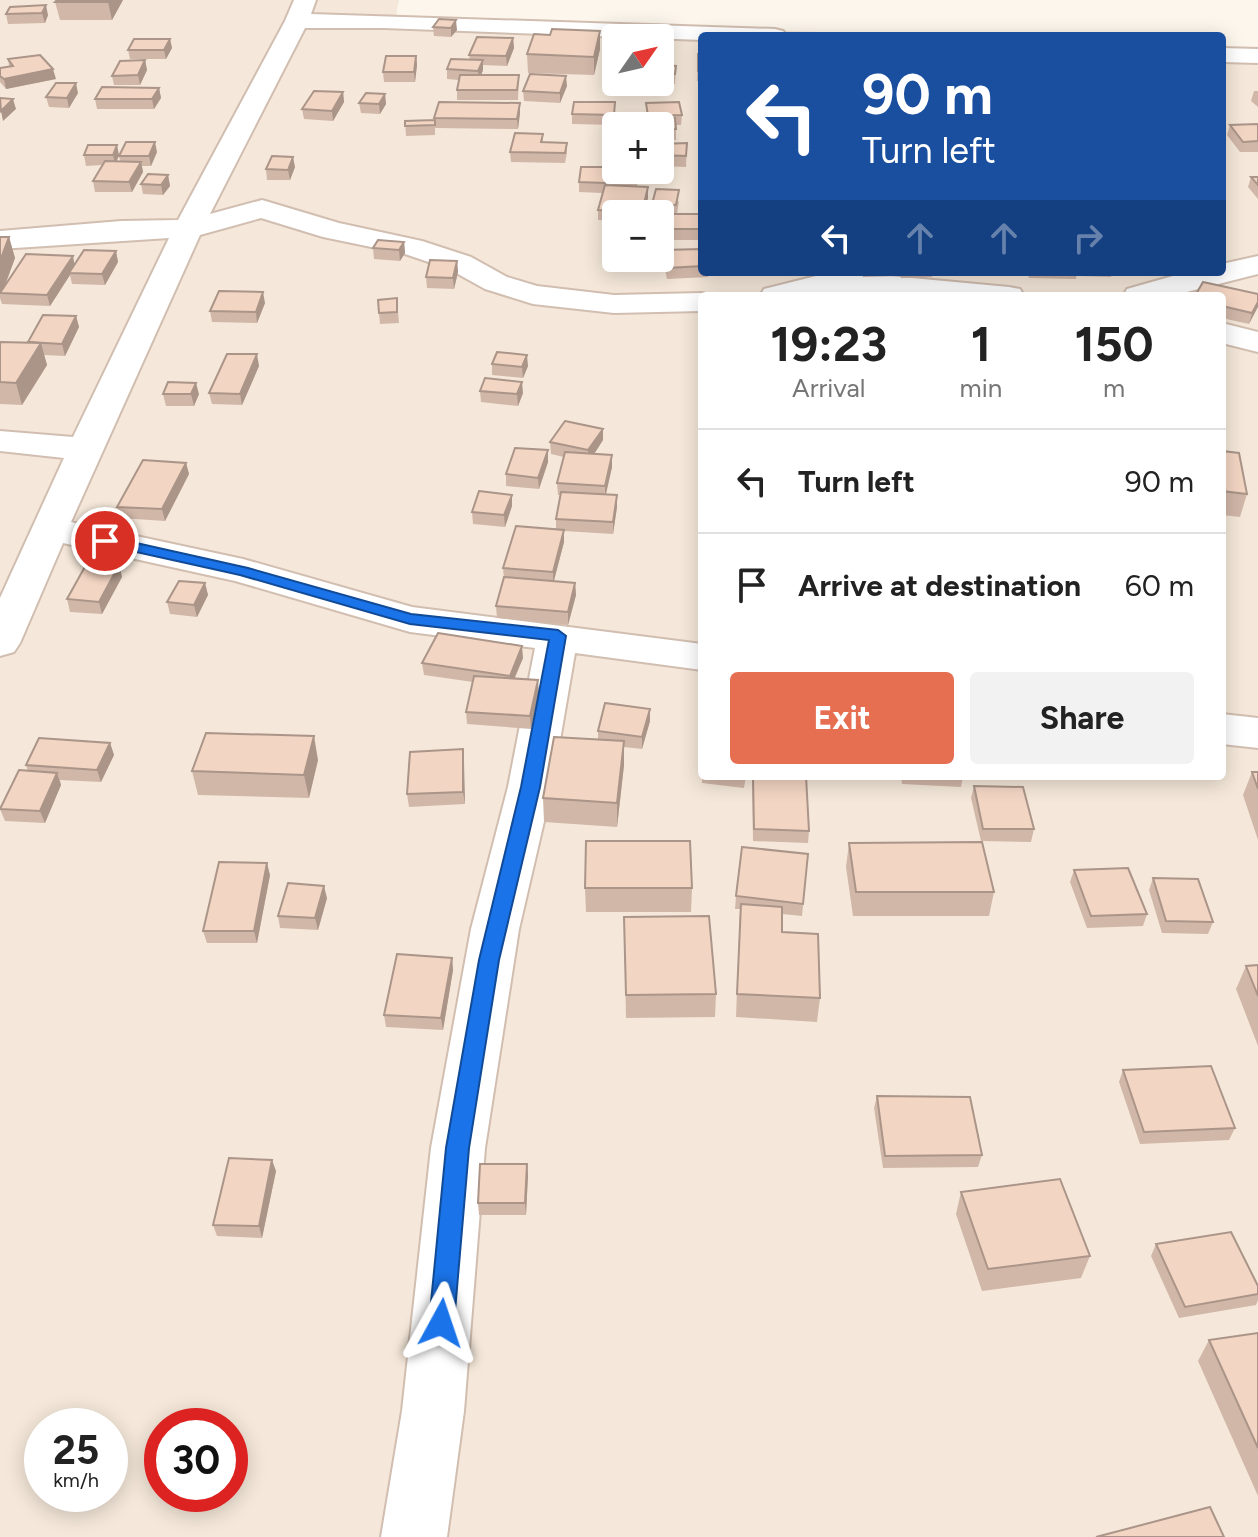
<!DOCTYPE html>
<meta charset="utf-8">
<style>
:root{--surface:#fff;--page:#f2f2f2;--text:#222;--muted:#767676;--line:#e0e0e0;--accent:#e76f51}
body{margin:0;font-family:Figtree,sans-serif;background:var(--page);color:var(--text);height:100vh;display:flex;flex-direction:column;font-size:30px;white-space:nowrap}
*{box-sizing:border-box;margin:0}
p{font-size:26px;color:var(--muted)}
.icon{flex:none;width:44px;height:44px;fill:none;stroke:currentColor;stroke-width:2;stroke-linecap:round;stroke-linejoin:round}
.map{position:relative;flex:1;overflow:hidden}
.drawer{position:absolute;left:698px;top:292px;width:528px;height:488px;display:flex;flex-direction:column;background:var(--surface);border-radius:8px;box-shadow:0 4px 20px #0003}
.drawer>*{flex:none}
.guide{position:absolute;left:698px;top:32px;width:528px;height:244px;border-radius:8px;box-shadow:0 4px 20px #0003;background:#1a4fa0;color:#fff;overflow:hidden}
.needle{width:52px;rotate:56deg}
.buttons{position:absolute;left:602px;top:24px;display:grid;gap:16px}
.buttons a{display:grid;place-items:center;width:72px;height:72px;border-radius:8px;background:var(--surface);box-shadow:0 4px 20px #0003;font-size:40px}
.speed{position:absolute;left:24px;top:1408px;display:flex;gap:16px;font-size:40px;font-weight:700;text-align:center}
.speed>*{display:grid;place-content:center;width:104px;height:104px;border-radius:50%;background:var(--surface);box-shadow:0 4px 20px #0003;line-height:1}
.speed small{font-size:20px;font-weight:400}
.speed .limit{border:12px solid #d22;background:#fff;color:#111}
.pin{position:absolute;display:grid;place-items:center;width:68px;height:68px;color:#fff;margin:-34px;border:4px solid #fff;border-radius:50%;box-shadow:0 2px 8px #0007}
.me{position:absolute;width:88px;margin:-44px;rotate:5deg;stroke-linejoin:round;filter:drop-shadow(0 0 6px #0008)}
.turn{display:flex;align-items:center;gap:28px;height:168px;padding:0 32px;font-size:36px}
.turn .icon{width:104px;height:104px;stroke-width:2.5}
.turn b{display:block;font-size:56px;line-height:68px}
.lanes{display:flex;align-items:center;height:76px;padding:0 32px;background:#0003;justify-content:center;gap:40px;direction:ltr}
.lanes .off{opacity:.35}
.eta{display:flex;justify-content:space-evenly;align-items:center;height:136px;text-align:center}
.eta b{font-size:48px;font-weight:700;line-height:56px}
.cta{display:flex;gap:16px;margin-top:auto;padding:16px 32px}
.cta a{flex:1;height:92px;border-radius:8px;background:var(--accent);color:#fff;font-size:32px;font-weight:700;line-height:92px;text-align:center}
.cta a+a{background:var(--page);color:var(--text)}
ul{padding:0;list-style:none}
li{display:flex;align-items:center;gap:24px;height:104px;padding:0 32px;border-top:2px solid var(--line)}
li div{flex:1}
li b{display:block;font-size:30px}
li em{font-style:normal}
.map>svg:first-child{display:block}
</style>
<div class="map">
<svg width="1258" height="1537" viewBox="0 0 1258 1537">
<rect width="100%" height="100%" fill="#fdf6ec"/>
<path fill="#f5e8da" fill-rule="evenodd" d="M0,0H399L396,15L921,36H702V272H1222V48L1258,50V1537H0ZM616,38H660V82H616ZM616,126H660V170H616ZM616,214H660V258H616ZM702,296H1222V776H702ZM42,1426H110V1494H42ZM162,1426H230V1494H162Z"/>
<g fill="none" stroke-linecap="round" stroke-linejoin="round">
<defs>
<path id="minor" d="M294,0H316L311,14L775,29L783,31L787,36H702V40L384,28H305L210,214L262,200L339,223L422,241L471,257L507,277L537,286L614,295L702,293L713,296H702V311L614,313L533,304L485,289L449,269L405,254L323,237L261,218L200,235L71,522L243,559L412,607L702,644V670L575,653L552,787L519,929L485,1148L464,1411L447,1537H381L402,1411L431,1148L471,929L508,787L535,648L410,632L235,581L63,543L20,643L14,652L0,656V598L64,458L0,451V431L73,437L169,238L0,249V231L121,221L178,220L285,21Z
M1222,48L1258,49V63L1222,62Z
M1258,256V274L1171,296H1123L1127,289L1187,272H1222V264Z
M869,274L1009,287L1020,289L1024,296H910L869,292L760,296L764,289L816,276Z
M1222,323L1258,332V352L1222,343Z
M1222,714L1258,718V748L1222,744Z"/>
</defs>
<use href="#minor" stroke="#d1beb0" stroke-width="4"/>
<use href="#minor" fill="#fff" fill-rule="evenodd"/>
</g>
<path fill="#d1b7a8" d="M123,0L112,20H60L55,2Z
M10,7L48,15L45,23L8,24L6,14Z
M439,19L457,30L451,37L434,36L433,27Z
M513,38L514,48L507,66L483,65V70L481,75H519L518,100H457V90L459,80L447,79V69L470,60L469,55Z
M170,39L172,48L166,59H130L128,50Z
M616,44V70L606,69V59Z
M600,49L594,75L528,73L527,54Z
M698,54H702V81H697Z
M416,56L417,65L415,82H384L383,72Z
M8,59L56,79L6,89L0,82V68L9,66Z
M145,60L147,70L140,85H114L112,76Z
M660,65L676,66L675,84L647,83L660,82Z
M567,86L560,103L524,101L523,91Z
M159,88L161,98L154,109H97L95,99Z
M1254,91H1258V107L1251,101Z
M343,92L344,102L333,121L304,119L302,109Z
M78,93L69,108L49,107L46,97Z
M385,94L386,104L380,114L361,113L359,103Z
M615,102L614,125L572,124V114Z
M520,103V113L518,129L435,128V135L406,136L405,121L434,120V118Z
M646,103L682,115L681,125H676V140H660V126H648Z
M1258,124V152H1240L1227,135L1230,125Z
M543,134V142L567,143V153L565,163L511,162L510,152Z
M687,143L686,167L660,166V144Z
M157,152L151,166H142L143,172L132,192H95L93,181L102,165L86,166L84,155H119L117,161H120L119,156Z
M295,167L290,180H267L266,169Z
M639,170L637,187H648V198L644,214H616V221L598,220V210L602,193L579,192V182L606,177V185H611V181Z
M168,175L170,186L163,195L143,194L141,184Z
M1251,177H1258V199L1248,187Z
M679,201L677,214H702V240H660V214H652V204Z
M0,237H9L15,258L6,283L75,264L116,251L118,262L105,285L72,284L70,275L50,306L2,304L0,298Z
M404,242L405,253L400,261L374,259L373,248Z
M702,249V272H708V277L667,279L663,261V250Z
M457,261L458,272L454,289L427,288L426,277Z
M861,272H933L932,277L901,278L899,273V276L863,277Z
M1027,272H1077L1076,279L1029,278Z
M1078,272H1112L1111,277L1079,276Z
M1258,294L1249,324L1222,318V296Z
M397,298L399,323L380,324L379,313Z
M265,303L257,323L212,322L210,311Z
M76,316L79,327L65,356L44,355L47,365L22,405L0,404V342H28Z
M492,364L528,366L523,378L492,375Z
M259,366L242,405L212,404L209,393Z
M480,391L523,393L518,406L481,402Z
M163,394H199L194,406H166Z
M603,440L594,454L612,455V467L606,494L617,495V507L613,534L564,531V542L554,581L575,583L576,595L568,625L497,618L496,606L504,579L503,568L556,529V519L560,495H558L557,483L564,457L551,454L550,442Z
M548,450V462L539,489L506,486V474Z
M1222,451L1247,494L1240,517L1222,515Z
M186,463L189,474L165,521L120,518L117,507Z
M512,495V506L505,527L473,524L472,512Z
M119,565L122,577L102,614L70,612L67,599Z
M205,583L208,595L197,617L170,614L167,602Z
M523,658L515,678L539,692L531,729L467,724L466,712L473,682L424,675L422,663Z
M650,709V721L642,749L624,747V765L617,827L544,822L543,798L598,740V731Z
M110,743L114,755L101,782L60,780L61,785L45,823L5,821L0,809L28,771L26,765Z
M463,749L465,804L409,807L407,794Z
M318,760L309,798L198,795L192,771Z
M1252,772H1258V840L1243,795Z
M702,776H746L744,788L702,783Z
M752,776H806L809,831L808,843L753,841Z
M901,776H963L961,787L902,784Z
M984,776H1041L1040,780Z
M974,786L1034,829L1031,842L981,841L971,798Z
M849,843L994,892L989,916H853L846,867Z
M808,854L802,916L782,914V932L820,998L817,1022L736,1017L740,909H735L736,896Z
M1074,870L1147,914L1143,926L1087,928L1070,882Z
M270,875L257,943H207L203,931Z
M1153,878L1213,922L1208,934L1162,933L1149,890Z
M585,888H692L691,912H586Z
M327,898L318,930L280,928L278,916Z
M624,917L716,994L715,1017L626,1018Z
M452,958L453,970L443,1030L386,1027L384,1015Z
M1258,965V1046L1236,989L1246,966Z
M1123,1070L1235,1128L1229,1140L1140,1144L1119,1082Z
M877,1096L982,1155L978,1167L883,1168L874,1108Z
M527,1164L528,1175L526,1215H479L478,1203Z
M276,1171L262,1238L217,1236L213,1225Z
M961,1192L1090,1256L1081,1278L982,1291L956,1214Z
M1156,1244L1258,1286V1300L1256,1305L1179,1318L1151,1256Z
M1258,1333V1496L1198,1361L1209,1340Z"/>
<path fill="#aa9588" d="M109,0H123L112,20L108,2Z
M46,5L48,15L45,23L42,13Z
M456,20L457,30L451,37V28Z
M600,31V49L594,75V57Z
M513,38L514,48L507,66L506,56Z
M170,39L172,48L166,59L164,50Z
M416,56L417,65L415,82L414,72Z
M145,60L147,70L140,85L138,75Z
M483,60V70L479,80L478,71Z
M53,69L56,79L6,89L4,79Z
M566,76L567,86L560,103V93Z
M76,83L78,93L69,108L67,98Z
M159,88L161,98L154,109L152,99Z
M343,92L344,102L333,121L332,111Z
M385,94L386,104L380,114L379,104Z
M13,99L16,109L3,121L1,111Z
M520,103V113L518,129L517,119Z
M155,142L157,152L151,166L149,156Z
M117,145L119,155L115,165L113,155Z
M293,157L295,167L290,180L288,170Z
M141,162L143,172L132,192L129,182Z
M168,175L170,186L163,195L161,185Z
M648,187V198L644,214H642Z
M9,237L15,258L2,293H0V261Z
M404,242L405,253L400,261L399,250Z
M116,251L118,262L105,285L102,274Z
M73,256L75,267L69,273L70,275L50,306L47,295Z
M457,261L458,272L454,289L453,278Z
M263,292L265,303L257,323L256,312Z
M1258,302V307L1249,324L1252,313Z
M76,316L79,327L65,356L62,344Z
M41,343L47,365L22,405L16,383Z
M257,354L259,366L242,405L240,394Z
M527,355L528,366L523,378L522,367Z
M522,382L523,393L518,406L517,394Z
M196,383L199,394L194,406L191,394Z
M603,429V440L589,462L588,450Z
M548,450V462L539,489L538,478Z
M612,455V467L605,498V486Z
M186,463L189,474L165,521L162,509Z
M512,495V506L505,527L504,515Z
M617,495V507L613,534V522Z
M564,530V542L553,584V572Z
M119,565L122,577L102,614L99,602Z
M205,583L208,595L197,617L194,605Z
M575,583L576,595L568,625V612Z
M522,646L523,658L510,688V676Z
M538,680L539,692L531,729L530,716Z
M650,709V721L642,749V737Z
M314,736L318,760L309,798L304,775Z
M624,741V765L617,827V803Z
M110,743L114,755L101,782L97,770Z
M463,749L464,761L465,804L463,792Z
M57,773L61,785L45,823L40,811Z
M267,863L270,875L257,943L254,931Z
M324,886L327,898L318,930L315,918Z
M452,958L453,970L443,1030L441,1018Z
M272,1160L276,1171L262,1238L259,1226Z
M527,1164L528,1175L526,1215L525,1203Z"/>
<path fill="#f3d5c3" stroke="#aa9588" stroke-width="2" d="M57,0H109L108,2H55Z
M46,5L42,13L6,14L10,7Z
M439,19L456,20L451,28L433,27Z
M552,29L600,31L594,57L527,54L534,34L550,35Z
M477,37L513,38L506,56L469,55Z
M134,39H170L164,50H128Z
M613,44H616V60L606,59Z
M698,54H702V71H698Z
M40,55L53,69L4,79L0,76V68L13,66L8,59Z
M386,56H416L414,72H383Z
M451,59L483,60L478,71L447,69Z
M145,60L138,75L112,76L120,61Z
M660,65L676,66L675,74L660,73Z
M530,74L566,76L560,93L523,91Z
M460,75H519L517,90H457Z
M56,83H76L67,98L46,97Z
M102,87L159,88L152,99H95Z
M314,91L343,92L332,111L302,109Z
M366,93L385,94L379,104L359,103Z
M0,98L13,99L1,111Z
M439,102L520,103L517,119L434,118Z
M574,102H615L614,115L572,114Z
M679,102L682,115L648,116L646,103Z
M651,118H675L676,129L660,130V126H652Z
M435,120V125L405,126V121Z
M1258,124V141L1243,142L1230,125Z
M515,133L543,134L541,142L567,143L565,153L510,152Z
M126,142H155L149,156H119Z
M687,143L686,156L660,155V144Z
M88,145H117L113,155H84Z
M272,156L293,157L288,170L266,169Z
M105,161L141,162L129,182L93,181Z
M581,167H606L605,183L579,182Z
M614,169L639,170L636,182L611,181Z
M148,174L168,175L161,185L141,184Z
M1251,177H1258V185Z
M605,185L648,187L642,212L598,210Z
M656,189L679,190L676,205L652,204Z
M660,214H702V229H660Z
M0,237H9L0,261Z
M378,240L404,242L399,250L373,248Z
M702,249V266L667,268L663,250Z
M84,250L116,251L102,274L69,273Z
M26,254L73,256L47,295L0,293Z
M430,260L457,261L453,278L426,277Z
M1203,282L1258,294V302L1252,313L1222,306V296H1195Z
M219,291L263,292L256,312L210,311Z
M397,298V312L379,313L378,300Z
M43,315L76,316L62,344L28,342Z
M0,342L41,343L16,383L0,382Z
M497,352L527,355L522,367L492,364Z
M227,354H257L240,394L209,393Z
M485,378L522,382L517,394L480,391Z
M168,382L196,383L191,394H163Z
M565,421L603,429L588,450L550,442Z
M515,448L548,450L538,478L506,474Z
M1222,451L1239,453L1247,494L1222,491Z
M565,452L612,455L605,486L557,483Z
M143,460L186,463L162,509L117,507Z
M479,491L512,495L504,515L472,512Z
M561,492L617,495L613,522L556,519Z
M516,526L564,530L553,572L503,568Z
M87,563L119,565L99,602L67,599Z
M504,577L575,583L568,612L496,606Z
M179,581L205,583L194,605L167,602Z
M438,633L522,646L510,676L422,663Z
M474,676L538,680L530,716L466,712Z
M605,703L650,709L642,737L598,731Z
M206,733L314,736L304,775L192,771Z
M554,737L624,741L617,803L543,798Z
M39,738L110,743L97,770L26,765Z
M463,749V792L407,794L410,752Z
M19,770L57,773L40,811L0,809Z
M1252,772H1258V789Z
M753,776H806L809,831L754,829Z
M974,786L1023,787L1034,829H983Z
M586,841H690L692,888H585Z
M982,842L994,892H856L849,843Z
M742,847L808,854L803,904L736,896Z
M219,862L267,863L254,931H203Z
M1128,868L1147,914L1091,916L1074,870Z
M1153,878L1198,879L1213,922L1166,921Z
M288,883L324,886L315,918L278,916Z
M741,904L782,907V932L818,934L820,998L737,994Z
M709,916L716,994L626,995L624,917Z
M397,954L452,958L441,1018L384,1015Z
M1258,965V996L1246,966Z
M1211,1066L1235,1128L1144,1132L1123,1070Z
M877,1096L970,1097L982,1155L885,1156Z
M229,1158L272,1160L259,1226L213,1225Z
M480,1164H527L525,1203H478Z
M1060,1179L1090,1256L988,1269L961,1192Z
M1231,1232L1258,1286V1294L1185,1307L1156,1244Z
M1258,1333V1448L1209,1340Z
M1210,1507L1224,1537H1096Z"/>
<path fill="#1a73e8" stroke="#114b97" stroke-width="2" d="M105,536L248,568L411,614L558,630L566,636L540,787L499,960L469,1148L454,1323L450,1332L441,1335L433,1332L429,1323L446,1148L479,960L521,787L549,640L410,624L240,575L100,544V537Z"/>
</svg>
<div class="buttons">
<a><svg class="needle" viewBox="-14 -14 28 28"><path d="M0-13l5 13h-10z" fill="#e53935"/><path d="M0 13l5-13h-10z" fill="#767676"/></svg></a>
<a>+</a>
<a>−</a>
</div>
<div class="speed"><div>25<small>km/h</small></div><div class="limit">30</div></div>
<div class="pin" style="left:105px;top:541px;background:#d93025"><svg class="icon" aria-label="arrive" viewBox="0 0 24 24"><path d="M6 21V4h12l-3 4 3 4H6"/></svg></div>
<svg class="me" style="left:441px;top:1323px" viewBox="-20 -20 40 40"><path d="M0-17L14 15 0 8-14 15z" fill="#1a73e8" stroke="#fff" stroke-width="4"/></svg>
<div class="guide">
<div class="turn"><svg class="icon" aria-label="left" viewBox="0 0 24 24"><path d="M17 20v-9H6M10 6l-5 5 5 5"/></svg><div><b>90 m</b>Turn left</div></div>
<div class="lanes"><svg class="icon" aria-label="left" viewBox="0 0 24 24"><path d="M17 20v-9H6M10 6l-5 5 5 5"/></svg><svg class="icon off" aria-label="ahead" viewBox="0 0 24 24"><path d="M12 20V5M6 11l6-6 6 6"/></svg><svg class="icon off" aria-label="ahead" viewBox="0 0 24 24"><path d="M12 20V5M6 11l6-6 6 6"/></svg><svg class="icon off" aria-label="right" viewBox="0 0 24 24"><path d="M7 20v-9h11M14 6l5 5-5 5"/></svg></div>
</div>
<section class="drawer">
<div class="eta">
<div><b>19:23</b><p>Arrival</p></div>
<div><b>1</b><p>min</p></div>
<div><b>150</b><p>m</p></div>
</div>
<ul>
<li><svg class="icon" aria-label="left" viewBox="0 0 24 24"><path d="M17 20v-9H6M10 6l-5 5 5 5"/></svg><div><b>Turn left</b></div><em>90 m</em></li>
<li><svg class="icon" aria-label="arrive" viewBox="0 0 24 24"><path d="M6 21V4h12l-3 4 3 4H6"/></svg><div><b>Arrive at destination</b></div><em>60 m</em></li>
</ul>
<div class="cta"><a>Exit</a><a>Share</a></div>
</section>
</div>
